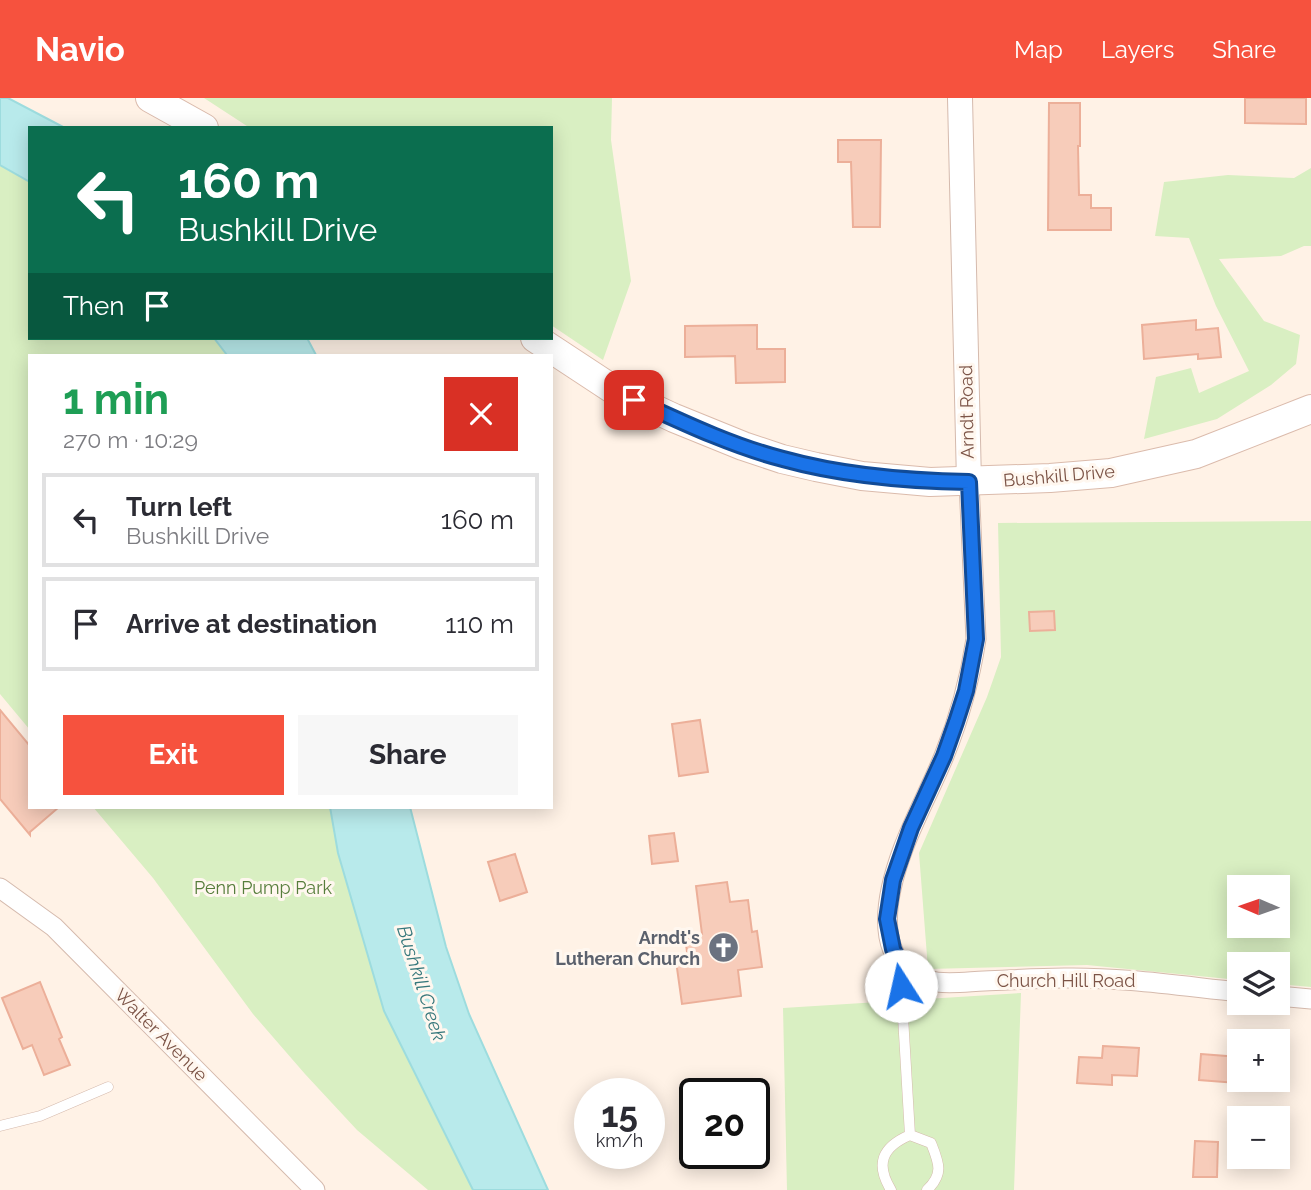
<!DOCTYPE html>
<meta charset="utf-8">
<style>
:root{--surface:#fff;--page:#f7f7f7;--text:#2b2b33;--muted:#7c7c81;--line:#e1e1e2;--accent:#f6523e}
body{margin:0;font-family:Raleway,sans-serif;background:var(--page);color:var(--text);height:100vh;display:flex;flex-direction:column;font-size:26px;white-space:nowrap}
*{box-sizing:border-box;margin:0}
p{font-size:23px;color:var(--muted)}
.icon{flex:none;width:38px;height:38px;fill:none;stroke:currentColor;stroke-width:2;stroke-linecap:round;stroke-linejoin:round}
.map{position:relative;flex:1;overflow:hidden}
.panel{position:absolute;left:28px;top:256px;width:525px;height:455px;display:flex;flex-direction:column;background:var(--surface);border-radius:0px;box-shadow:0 4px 18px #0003}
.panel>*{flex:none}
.hud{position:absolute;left:28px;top:28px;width:525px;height:214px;border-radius:0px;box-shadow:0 4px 18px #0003;background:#0b6e4f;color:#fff;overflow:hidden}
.needle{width:46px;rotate:272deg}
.tools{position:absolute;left:1227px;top:777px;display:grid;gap:14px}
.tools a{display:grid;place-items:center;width:63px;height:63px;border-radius:0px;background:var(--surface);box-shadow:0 4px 18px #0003;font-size:35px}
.speed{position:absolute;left:574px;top:980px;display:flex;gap:14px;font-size:35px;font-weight:700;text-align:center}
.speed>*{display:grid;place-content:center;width:91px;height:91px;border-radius:50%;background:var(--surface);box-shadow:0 4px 18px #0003;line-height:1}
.speed small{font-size:18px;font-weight:400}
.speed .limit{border:4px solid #111;border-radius:10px;background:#fff;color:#111}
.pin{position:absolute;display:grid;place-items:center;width:60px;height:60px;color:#fff;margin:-30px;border-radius:14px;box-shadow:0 4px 10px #0006}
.me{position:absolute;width:77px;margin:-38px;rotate:350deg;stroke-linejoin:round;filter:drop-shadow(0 0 5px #0008)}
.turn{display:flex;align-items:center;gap:24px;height:147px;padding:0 35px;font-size:32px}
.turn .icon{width:91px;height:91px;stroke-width:2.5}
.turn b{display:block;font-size:49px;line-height:60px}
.then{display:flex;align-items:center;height:66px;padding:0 35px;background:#0003;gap:14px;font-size:26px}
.round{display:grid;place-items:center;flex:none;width:74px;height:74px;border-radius:0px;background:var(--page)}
.headline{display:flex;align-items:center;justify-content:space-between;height:119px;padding:0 35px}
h1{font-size:42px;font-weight:700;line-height:52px;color:#1e9e55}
.primary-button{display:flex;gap:14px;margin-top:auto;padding:14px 35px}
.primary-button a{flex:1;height:80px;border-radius:0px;background:var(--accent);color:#fff;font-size:28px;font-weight:700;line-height:80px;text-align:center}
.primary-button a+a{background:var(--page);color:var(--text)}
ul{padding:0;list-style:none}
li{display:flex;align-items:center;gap:21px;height:94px;margin:0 14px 10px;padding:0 21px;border:4px solid var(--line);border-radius:0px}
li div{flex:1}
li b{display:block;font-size:26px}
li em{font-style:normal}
header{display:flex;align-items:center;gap:42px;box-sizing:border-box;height:98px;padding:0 35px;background:var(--accent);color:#fff}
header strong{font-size:33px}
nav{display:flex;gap:38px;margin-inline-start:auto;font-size:24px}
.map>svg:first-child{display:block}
</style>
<header>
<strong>Navio</strong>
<nav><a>Map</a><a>Layers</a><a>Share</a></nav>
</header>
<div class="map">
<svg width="1311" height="1092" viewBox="0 0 1311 1092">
<rect width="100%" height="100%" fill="#fff2e6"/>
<path fill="#d9efc2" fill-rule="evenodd" d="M204,0H612L611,42L631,183L603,262L551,227V30H250Z
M0,67L30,84V240H214L227,257H30V632L0,596Z
M1311,70V148H1304L1281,158L1219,161L1264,223L1300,237L1296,266L1271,287L1217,321L1144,341L1156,279L1191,270L1199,295L1249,273L1216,208L1189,140L1155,138L1164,84L1228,77L1294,80Z
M1311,423V889L1278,886V866H1239V882L1087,867L928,871L919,755L987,599L1001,559L998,425ZM1239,789H1278V828H1239Z
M93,709H330L338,755L384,913L473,1092H428L357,1032L305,976L253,916L153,780Z
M1021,895L1014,1092H787L783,910Z"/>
<path fill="#b8eaeb" stroke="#9ddcde" stroke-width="2" d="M0,0H8L65,30H30V84L0,67Z
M214,240H307L316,257H227Z
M330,709H410L446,849L469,916L548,1092H473L384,913L338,755Z"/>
<path fill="#f7ccba" stroke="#ecaf99" stroke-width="2" d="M1245,0H1306V26L1245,25Z
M1049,5H1080V48H1078L1079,97H1091V110H1111V132H1048Z
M838,42H881L880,129H853L851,64H838Z
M1196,222V232L1218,230L1221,259L1198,261V256L1144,261L1142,227Z
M757,227V251H785V284L736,285L735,258L685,259V228Z
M1054,513L1055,532L1030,533L1029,514Z
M0,612L30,648V709H59L30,734V737L0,701Z
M700,622L708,674L679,678L672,626Z
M674,735L678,763L652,766L649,738Z
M515,756L527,794L500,803L488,764Z
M727,784L730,804L748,802L752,834L757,833L762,869L738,872L741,898L682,906L676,863L688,862L685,838L702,836L696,788Z
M40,884L62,939L59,941L70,967L44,977L32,947L23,951L2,900Z
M1103,948L1139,950L1137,978L1112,977V987L1077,985L1079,959L1102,960Z
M1201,956L1239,959L1237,985L1199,982Z
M1195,1043L1218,1044L1217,1079H1193Z"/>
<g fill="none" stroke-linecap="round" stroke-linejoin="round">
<defs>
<path id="service" d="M900,868L910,1037
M0,1028L40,1018L108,989
M891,1092C875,1066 882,1049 910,1037L931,1045C939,1065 944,1076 927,1092"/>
<path id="minor" d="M969,384L976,541C970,581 959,621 944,658C931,690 915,719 903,751C890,786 874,843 907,872C928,890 959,884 984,883C1011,882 1037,880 1064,880C1122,879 1181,888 1239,894
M0,790L54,829L315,1092
M1278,898L1311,901"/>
<path id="tertiary" d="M960,0L969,384"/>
<path id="secondary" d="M150,0L204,30
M535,240L614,292L674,320L743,348L782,361L816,369L862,378L930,384L1050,380L1111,375L1196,356L1311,311"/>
</defs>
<use href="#service" stroke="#d5baad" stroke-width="11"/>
<use href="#minor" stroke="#d5baad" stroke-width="21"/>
<use href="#tertiary" stroke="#d5baad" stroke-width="26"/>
<use href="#secondary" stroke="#dbbbac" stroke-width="30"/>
<use href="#service" stroke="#fff" stroke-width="10"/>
<use href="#minor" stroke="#fff" stroke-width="19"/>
<use href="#tertiary" stroke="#fff" stroke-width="24"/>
<use href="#secondary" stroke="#fff" stroke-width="28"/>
</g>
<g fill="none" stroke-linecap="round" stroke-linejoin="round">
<defs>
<path id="route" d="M634,302C682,324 732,348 783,361C844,378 906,383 969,384L976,541L966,593L956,624L944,658L911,730L893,782L887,821L893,851L899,864L901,888"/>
</defs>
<use href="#route" stroke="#114b97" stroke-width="18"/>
<use href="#route" stroke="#1a73e8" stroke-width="12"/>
</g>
<defs>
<symbol id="church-disc" viewBox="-11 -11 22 22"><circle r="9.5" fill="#6b7280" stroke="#fff7ef"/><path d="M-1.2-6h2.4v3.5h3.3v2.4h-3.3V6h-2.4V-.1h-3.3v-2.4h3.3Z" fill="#fff"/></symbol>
</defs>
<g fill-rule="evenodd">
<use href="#church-disc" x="706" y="832" width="35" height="35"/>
</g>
<g text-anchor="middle" stroke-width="6" stroke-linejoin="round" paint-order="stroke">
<g font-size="18" fill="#7c5447" stroke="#fff7ef">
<text transform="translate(967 314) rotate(-91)" y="6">Arndt Road</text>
<text transform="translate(1059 378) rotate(-5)" y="6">Bushkill Drive</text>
<text x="1066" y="889">Church Hill Road</text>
<text transform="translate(161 937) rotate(45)" y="6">Walter Avenue</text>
</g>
<g font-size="18" fill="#567d3b" stroke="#fff7ef">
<text x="263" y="796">Penn Pump Park</text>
</g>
<g font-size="18" font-weight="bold" fill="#5b616d" stroke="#fff7ef" text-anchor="end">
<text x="700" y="846">Arndt's<tspan x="700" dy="21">Lutheran Church</tspan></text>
</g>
<g font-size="19" font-style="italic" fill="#35777b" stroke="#fff7ef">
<text transform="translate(422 885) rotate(72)" y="7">Bushkill Creek</text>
</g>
</g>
</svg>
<div class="tools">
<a><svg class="needle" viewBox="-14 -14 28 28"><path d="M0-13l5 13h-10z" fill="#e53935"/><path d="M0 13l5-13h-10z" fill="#7c7c81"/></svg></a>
<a><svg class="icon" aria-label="layers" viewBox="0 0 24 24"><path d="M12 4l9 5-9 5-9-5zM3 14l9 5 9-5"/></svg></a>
<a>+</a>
<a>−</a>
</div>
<div class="speed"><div>15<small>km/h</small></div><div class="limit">20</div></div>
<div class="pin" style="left:634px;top:302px;background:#d93025"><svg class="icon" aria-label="arrive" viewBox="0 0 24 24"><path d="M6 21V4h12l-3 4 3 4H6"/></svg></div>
<svg class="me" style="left:901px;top:888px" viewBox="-20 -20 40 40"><circle r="19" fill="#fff"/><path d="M0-13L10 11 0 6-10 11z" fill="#1a73e8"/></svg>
<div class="hud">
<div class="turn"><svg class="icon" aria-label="left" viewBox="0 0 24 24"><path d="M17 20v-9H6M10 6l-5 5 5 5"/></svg><div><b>160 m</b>Bushkill Drive</div></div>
<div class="then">Then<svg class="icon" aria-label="arrive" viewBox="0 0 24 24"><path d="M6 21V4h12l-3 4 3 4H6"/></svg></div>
</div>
<section class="panel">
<div class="headline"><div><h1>1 min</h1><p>270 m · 10:29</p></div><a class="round" style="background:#d93025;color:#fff"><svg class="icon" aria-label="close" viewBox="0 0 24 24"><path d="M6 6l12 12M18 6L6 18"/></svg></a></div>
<ul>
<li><svg class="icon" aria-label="left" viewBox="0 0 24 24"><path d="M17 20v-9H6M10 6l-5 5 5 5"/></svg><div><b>Turn left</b><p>Bushkill Drive</p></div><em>160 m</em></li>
<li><svg class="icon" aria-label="arrive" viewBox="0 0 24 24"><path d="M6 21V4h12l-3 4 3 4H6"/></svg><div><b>Arrive at destination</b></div><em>110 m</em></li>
</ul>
<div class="primary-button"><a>Exit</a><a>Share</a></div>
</section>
</div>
